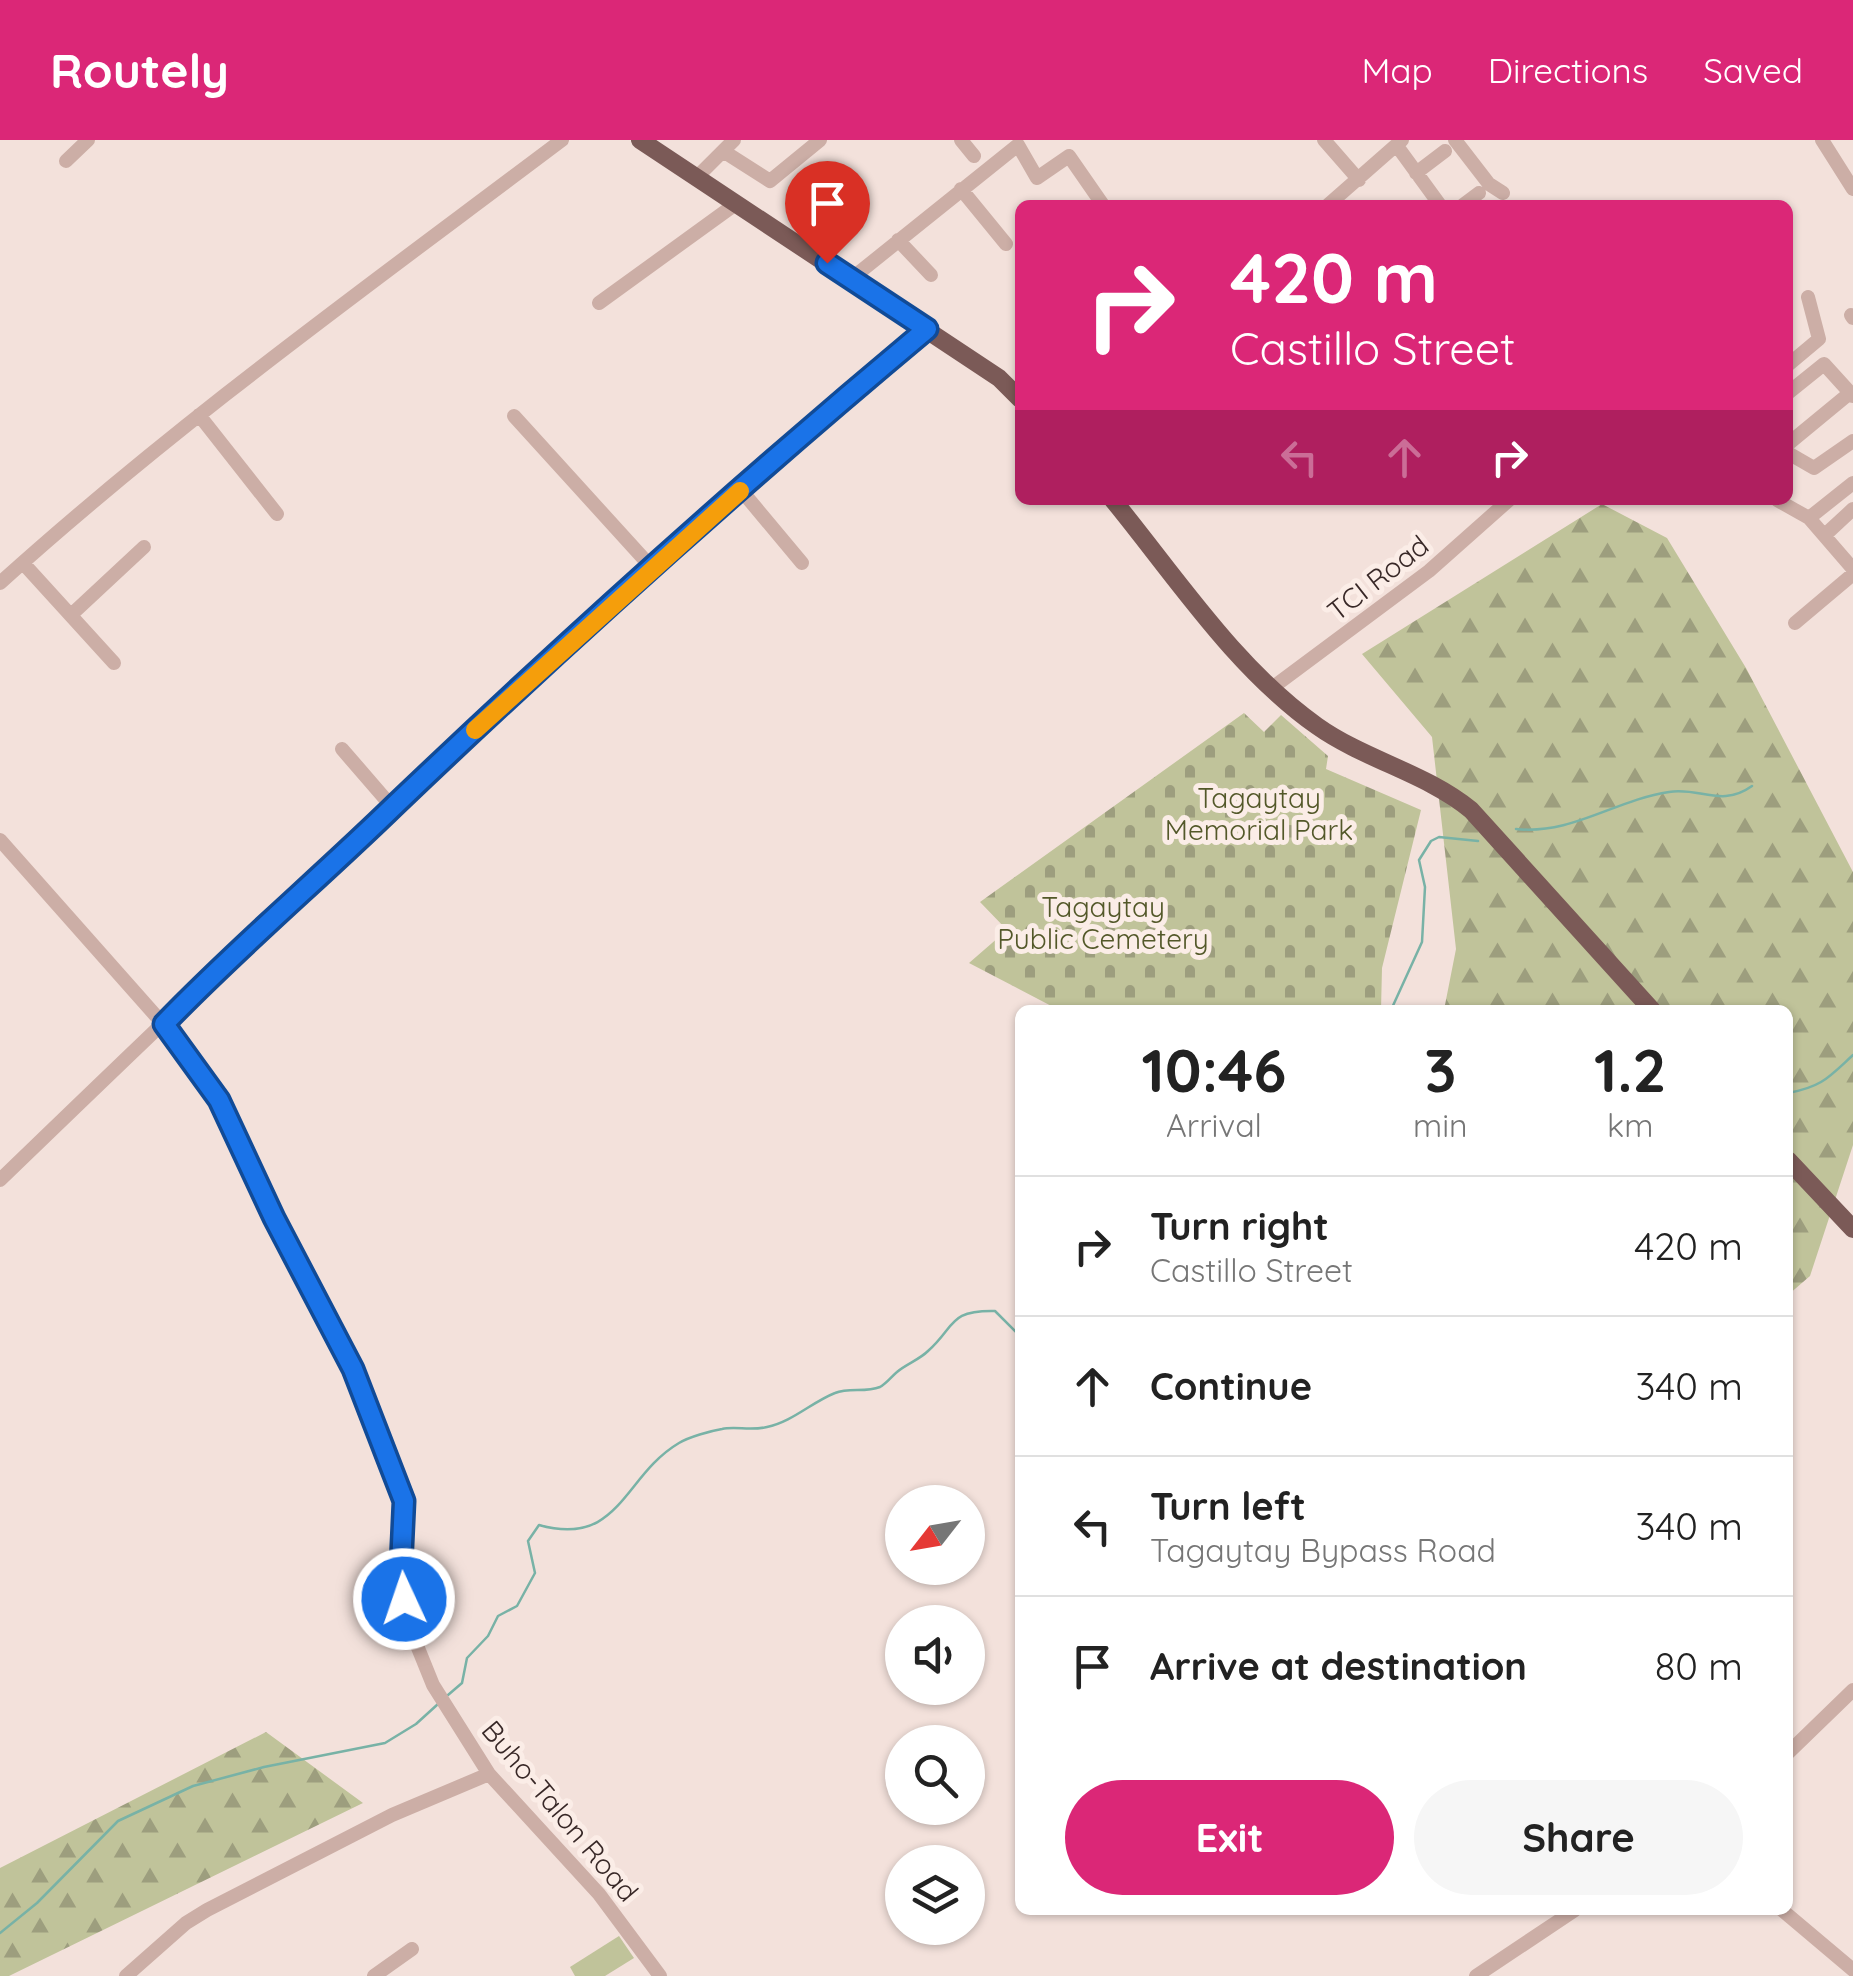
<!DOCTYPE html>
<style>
:root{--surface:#fff;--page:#f6f6f6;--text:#222;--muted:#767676;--line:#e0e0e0;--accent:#db2777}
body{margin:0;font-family:Quicksand,sans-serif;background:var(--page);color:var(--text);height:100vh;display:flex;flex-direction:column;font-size:38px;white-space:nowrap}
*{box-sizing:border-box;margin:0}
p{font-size:32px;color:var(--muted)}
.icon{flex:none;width:55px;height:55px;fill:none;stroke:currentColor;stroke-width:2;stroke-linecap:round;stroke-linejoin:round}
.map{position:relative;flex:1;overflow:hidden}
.details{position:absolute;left:1015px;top:865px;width:778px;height:910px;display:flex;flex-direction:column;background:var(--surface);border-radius:15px;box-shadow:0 2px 8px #0004}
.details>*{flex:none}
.hud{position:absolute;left:1015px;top:60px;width:778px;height:305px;border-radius:15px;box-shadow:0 2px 8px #0004;background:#db2777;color:#fff;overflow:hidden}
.needle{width:65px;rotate:239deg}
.tools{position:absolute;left:885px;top:1345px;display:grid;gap:20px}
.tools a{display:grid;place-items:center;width:100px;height:100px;border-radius:50%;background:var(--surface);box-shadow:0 2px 8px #0004;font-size:50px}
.pin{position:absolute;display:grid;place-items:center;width:85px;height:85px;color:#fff;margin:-102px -42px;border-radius:50% 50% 50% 0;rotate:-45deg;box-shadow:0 0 10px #0007}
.pin .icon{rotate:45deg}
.me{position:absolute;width:110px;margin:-55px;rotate:357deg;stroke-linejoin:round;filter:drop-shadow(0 0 8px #0008)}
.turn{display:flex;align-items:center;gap:35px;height:210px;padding:0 50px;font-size:45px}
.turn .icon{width:130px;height:130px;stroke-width:2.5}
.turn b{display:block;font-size:70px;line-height:85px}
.lanes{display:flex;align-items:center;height:95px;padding:0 50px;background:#0003;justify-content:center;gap:50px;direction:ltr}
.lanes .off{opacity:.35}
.eta{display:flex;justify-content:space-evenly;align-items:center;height:170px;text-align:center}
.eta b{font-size:60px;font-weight:700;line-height:70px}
.button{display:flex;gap:20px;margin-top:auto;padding:20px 50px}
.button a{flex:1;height:115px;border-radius:60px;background:var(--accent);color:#fff;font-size:40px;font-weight:700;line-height:115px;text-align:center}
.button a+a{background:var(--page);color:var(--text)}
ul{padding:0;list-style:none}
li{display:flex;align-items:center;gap:30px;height:140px;padding:0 50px;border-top:2px solid var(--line)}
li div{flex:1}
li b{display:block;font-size:38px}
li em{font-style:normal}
header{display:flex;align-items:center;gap:60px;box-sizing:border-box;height:140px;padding:0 50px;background:var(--accent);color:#fff}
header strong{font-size:48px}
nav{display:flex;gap:55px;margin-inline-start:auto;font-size:35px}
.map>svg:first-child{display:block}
</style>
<header>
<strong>Routely</strong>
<nav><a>Map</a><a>Directions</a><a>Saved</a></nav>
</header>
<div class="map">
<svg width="1853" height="1836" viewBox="0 0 1853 1836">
<defs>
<pattern id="forest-firs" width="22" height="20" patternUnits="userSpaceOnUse" patternTransform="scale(2.5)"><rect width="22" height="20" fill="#c0c39a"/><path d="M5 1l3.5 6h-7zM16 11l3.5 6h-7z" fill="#9d9e7e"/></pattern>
<pattern id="cemetery-stones" width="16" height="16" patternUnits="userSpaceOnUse" patternTransform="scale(2.5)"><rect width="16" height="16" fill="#c0c39a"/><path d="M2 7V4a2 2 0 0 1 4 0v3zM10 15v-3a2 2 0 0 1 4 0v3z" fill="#9d9e7e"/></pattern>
</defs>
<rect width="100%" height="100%" fill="#f3e1db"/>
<path fill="url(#forest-firs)" d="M1602,364L1667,398L1746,528L1853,732V1005L1810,1136L1788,1155V870H1444L1456,809L1432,597L1362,514Z
M266,1592L363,1663L9,1836H0V1728Z"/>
<path fill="url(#cemetery-stones)" d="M1244,573L1264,592L1281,575L1328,616L1326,629L1421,670L1382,828L1381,870H1059L969,823L1007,790L980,762Z"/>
<path fill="#c0c39a" d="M619,1796L634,1818L605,1836H575L570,1827Z"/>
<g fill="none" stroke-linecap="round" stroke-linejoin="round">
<path stroke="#78b2a6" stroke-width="2.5" d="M1516,689C1572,695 1615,660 1669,652C1701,647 1721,668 1752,646
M1391,870L1422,802L1425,747L1419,720L1431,701L1439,697L1478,701
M1788,953C1822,947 1829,937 1853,915
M448,1555L462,1543L467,1518L488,1496L498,1476L517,1466L535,1433L528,1401L539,1385C620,1408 623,1336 679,1303C689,1297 710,1291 722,1289C735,1286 751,1291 767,1287C792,1282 812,1262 835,1253C849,1247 865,1253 880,1247C887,1243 891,1237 897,1232C906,1224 919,1220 928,1211C956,1186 948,1170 995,1171L1020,1196
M0,1793L37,1763L118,1681L193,1646L264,1627L385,1603L416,1584L438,1564"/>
<path stroke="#ccaea6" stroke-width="14" d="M961,0L974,16
M1324,0L1359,40
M1455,0L1489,44L1503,53
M1822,0L1853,49
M1397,6L1440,65
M723,11L770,41L820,0
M66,21L88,0
M1416,33L1445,11
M697,37L734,0
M961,49L1006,104
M1328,65L1402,0
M1463,65L1479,53
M898,100L931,135
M851,139L1018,5L1037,38L1069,16L1103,65
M599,163L737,63
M1851,175L1853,178
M1788,225L1819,199L1808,157
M1788,253L1824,224L1853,256
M199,275L277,374
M514,276L653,429
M1788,304L1850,253
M1788,313L1814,328L1853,301
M741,350L802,423
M1777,360L1809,378L1853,429
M1809,378L1853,343
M1826,394L1853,369
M23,423L114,523
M0,443C177,283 371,144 562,0
M71,475L144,407
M1795,483L1853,434
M1272,548L1429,431L1509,360
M342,609L393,668
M0,700L164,885L219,960L274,1078L353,1229L404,1361L401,1427L404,1459L414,1498L433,1545L489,1634L599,1754L660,1836
M0,1040C301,749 606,459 927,189
M1788,1613L1853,1550
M1782,1770L1853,1830
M126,1836L186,1783L207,1770L392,1675L489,1634
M374,1836L412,1809
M1476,1836L1575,1770"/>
<path stroke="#7b5a57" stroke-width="18" d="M640,0L999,238L1020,259
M1113,360C1176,437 1235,528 1317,586C1365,620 1426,633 1471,670L1652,870
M1788,1020L1853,1089"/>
</g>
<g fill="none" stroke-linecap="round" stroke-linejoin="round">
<defs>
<path id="route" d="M404,1459L401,1426L404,1361L353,1229L274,1078L219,960L164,884C237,808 319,739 395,665C567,501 745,341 927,189L827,123"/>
</defs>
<use href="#route" stroke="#114b97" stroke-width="25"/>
<use href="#route" stroke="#1a73e8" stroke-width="18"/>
<path stroke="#f59e0b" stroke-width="18" d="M475,590L740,351"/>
</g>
<g text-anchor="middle" stroke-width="10" stroke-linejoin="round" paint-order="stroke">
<g font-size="28" fill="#382827" stroke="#fbede7">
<text transform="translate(1378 438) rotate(-38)" y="10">TCI Road</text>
<text transform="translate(560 1671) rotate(50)" y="10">Buho-Talon Road</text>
</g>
<g font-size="28" fill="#535829" stroke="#fbede7">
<text x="1259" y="668">Tagaytay<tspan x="1259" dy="32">Memorial Park</tspan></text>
<text x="1103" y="777">Tagaytay<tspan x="1103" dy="32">Public Cemetery</tspan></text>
</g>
</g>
</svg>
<div class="tools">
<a><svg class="needle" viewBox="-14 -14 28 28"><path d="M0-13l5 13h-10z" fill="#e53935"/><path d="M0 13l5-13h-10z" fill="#767676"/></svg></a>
<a><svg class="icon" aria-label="sound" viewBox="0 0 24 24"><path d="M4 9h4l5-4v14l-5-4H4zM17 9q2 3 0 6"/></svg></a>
<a><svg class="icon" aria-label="search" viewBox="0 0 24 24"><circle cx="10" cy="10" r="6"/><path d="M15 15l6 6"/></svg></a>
<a><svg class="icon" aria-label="layers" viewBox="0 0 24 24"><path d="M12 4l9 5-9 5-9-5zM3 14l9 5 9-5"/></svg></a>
</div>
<div class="pin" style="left:827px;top:123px;background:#d93025"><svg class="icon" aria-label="arrive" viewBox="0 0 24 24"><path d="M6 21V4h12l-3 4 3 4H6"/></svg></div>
<svg class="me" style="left:404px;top:1459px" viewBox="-20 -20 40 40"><circle r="17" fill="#1a73e8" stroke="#fff" stroke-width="3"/><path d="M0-11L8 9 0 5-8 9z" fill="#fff"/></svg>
<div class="hud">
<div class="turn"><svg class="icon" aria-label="right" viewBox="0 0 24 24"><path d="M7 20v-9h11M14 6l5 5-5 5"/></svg><div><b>420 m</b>Castillo Street</div></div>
<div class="lanes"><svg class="icon off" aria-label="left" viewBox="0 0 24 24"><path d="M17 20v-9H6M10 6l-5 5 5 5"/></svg><svg class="icon off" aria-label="ahead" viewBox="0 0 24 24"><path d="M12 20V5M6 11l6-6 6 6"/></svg><svg class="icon" aria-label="right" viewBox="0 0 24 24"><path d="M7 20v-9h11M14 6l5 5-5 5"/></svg></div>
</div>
<section class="details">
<div class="eta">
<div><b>10:46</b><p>Arrival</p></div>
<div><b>3</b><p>min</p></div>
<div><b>1.2</b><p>km</p></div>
</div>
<ul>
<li><svg class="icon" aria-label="right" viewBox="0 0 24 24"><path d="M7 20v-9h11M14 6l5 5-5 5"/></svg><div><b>Turn right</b><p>Castillo Street</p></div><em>420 m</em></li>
<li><svg class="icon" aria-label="ahead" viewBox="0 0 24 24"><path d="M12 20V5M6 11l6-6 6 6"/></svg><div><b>Continue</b></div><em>340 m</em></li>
<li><svg class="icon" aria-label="left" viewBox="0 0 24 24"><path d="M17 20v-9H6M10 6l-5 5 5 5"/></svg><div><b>Turn left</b><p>Tagaytay Bypass Road</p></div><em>340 m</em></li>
<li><svg class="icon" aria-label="arrive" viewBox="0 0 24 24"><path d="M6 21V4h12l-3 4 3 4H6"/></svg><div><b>Arrive at destination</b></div><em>80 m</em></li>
</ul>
<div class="button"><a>Exit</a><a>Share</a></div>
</section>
</div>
